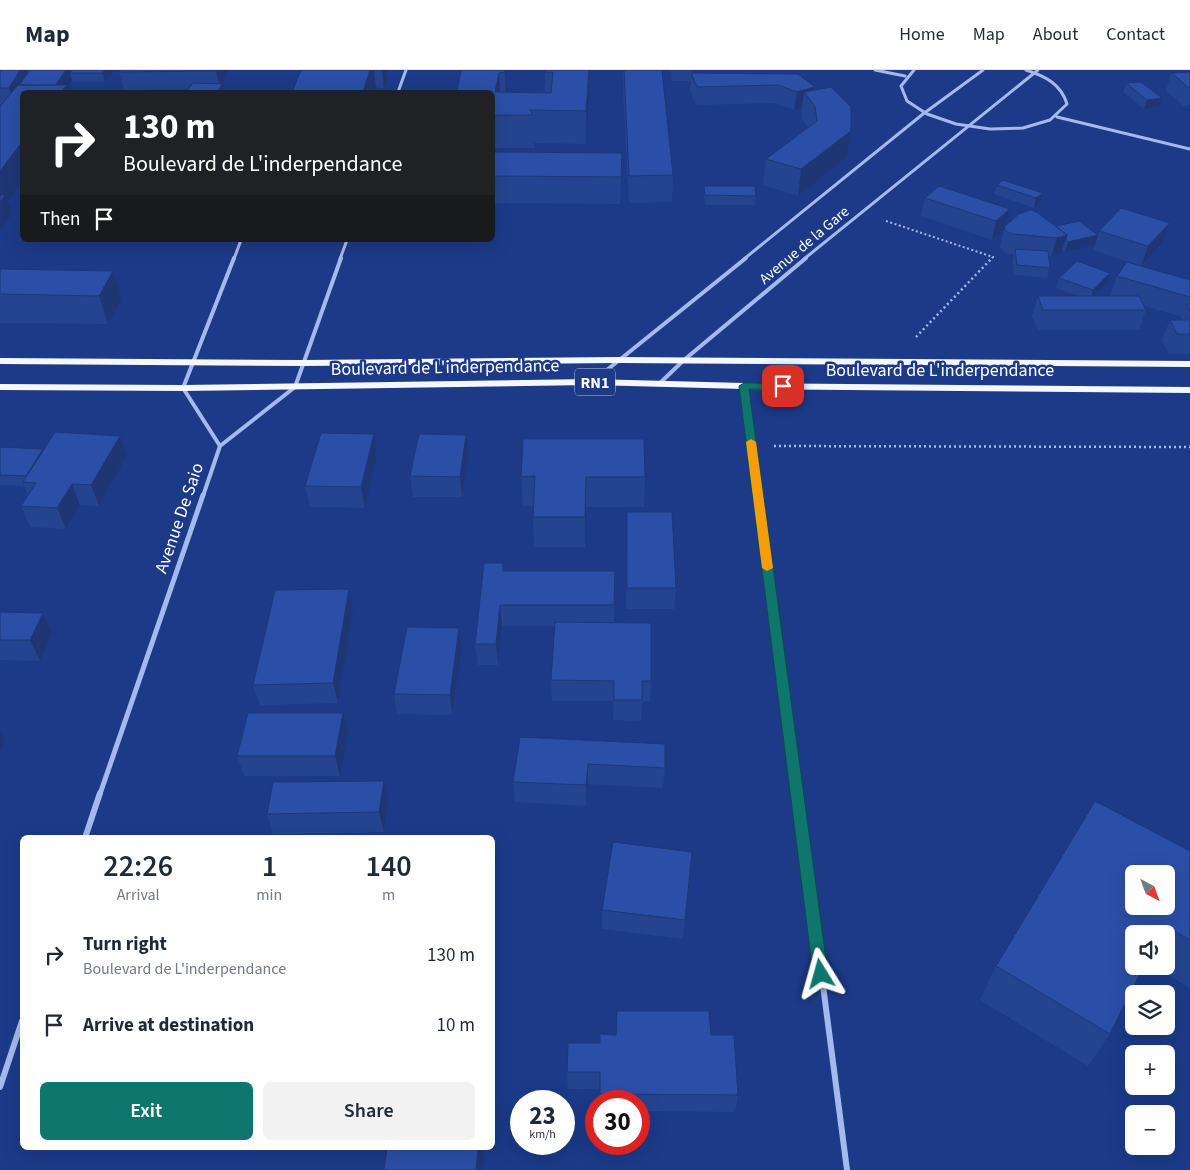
<!DOCTYPE html>
<meta charset="utf-8">
<style>
:root{--surface:#fff;--page:#f2f2f3;--text:#1f2937;--muted:#747a83;--line:#e0e1e3;--accent:#0f766e}
body{margin:0;font-family:"Source Sans 3",sans-serif;background:var(--page);color:var(--text);height:100vh;display:flex;flex-direction:column;font-size:19px;white-space:nowrap}
*{box-sizing:border-box;margin:0}
p{font-size:16px;color:var(--muted)}
.icon{flex:none;width:28px;height:28px;fill:none;stroke:currentColor;stroke-width:2;stroke-linecap:round;stroke-linejoin:round}
.map{position:relative;flex:1;overflow:hidden}
.sheet{position:absolute;left:20px;top:765px;width:475px;height:315px;display:flex;flex-direction:column;background:var(--surface);border-radius:8px;box-shadow:0 5px 20px #0002}
.sheet>*{flex:none}
.banner{position:absolute;left:20px;top:20px;width:475px;height:152px;border-radius:8px;box-shadow:0 5px 20px #0002;background:#202124;color:#fff;overflow:hidden}
.needle{width:32px;rotate:139deg}
.controls{position:absolute;left:1125px;top:795px;display:grid;gap:10px}
.controls a{display:grid;place-items:center;width:50px;height:50px;border-radius:8px;background:var(--surface);box-shadow:0 5px 20px #0002;font-size:25px}
.speed{position:absolute;left:510px;top:1020px;display:flex;gap:10px;font-size:25px;font-weight:700;text-align:center}
.speed>*{display:grid;place-content:center;width:65px;height:65px;border-radius:50%;background:var(--surface);box-shadow:0 5px 20px #0002;line-height:1}
.speed small{font-size:12px;font-weight:400}
.speed .limit{border:8px solid #d22;background:#fff;color:#111}
.pin{position:absolute;display:grid;place-items:center;width:42px;height:42px;color:#fff;margin:-21px;border-radius:10px;box-shadow:0 2px 8px #0006}
.me{position:absolute;width:55px;margin:-28px;rotate:352deg;stroke-linejoin:round;filter:drop-shadow(0 0 4px #0008)}
.turn{display:flex;align-items:center;gap:18px;height:105px;padding:0 20px;font-size:22px}
.turn .icon{width:65px;height:65px;stroke-width:2.5}
.turn b{display:block;font-size:35px;line-height:42px}
.then{display:flex;align-items:center;height:48px;padding:0 20px;background:#0003;gap:10px;font-size:19px}
.eta{display:flex;justify-content:space-evenly;align-items:center;height:85px;text-align:center}
.eta b{font-size:30px;font-weight:600;line-height:35px}
.button{display:flex;gap:10px;margin-top:auto;padding:10px 20px}
.button a{flex:1;height:58px;border-radius:8px;background:var(--accent);color:#fff;font-size:20px;font-weight:600;line-height:58px;text-align:center}
.button a+a{background:var(--page);color:var(--text)}
ul{padding:0;list-style:none}
li{display:flex;align-items:center;gap:15px;height:70px;padding:0 20px}
li div{flex:1}
li b{display:block;font-size:19px}
li em{font-style:normal}
header{display:flex;align-items:center;gap:30px;box-sizing:border-box;height:70px;padding:0 25px;background:var(--surface);border-bottom:1px solid var(--line)}
header strong{font-size:24px}
nav{display:flex;gap:28px;margin-inline-start:auto;font-size:18px}
.map>svg:first-child{display:block}
</style>
<header>
<strong>Map</strong>
<nav><a>Home</a><a>Map</a><a>About</a><a>Contact</a></nav>
</header>
<div class="map">
<svg width="1190" height="1100" viewBox="0 0 1190 1100">
<rect width="100%" height="100%" fill="#1c3a88"/>
<g fill="none" stroke-linecap="round" stroke-linejoin="round">
<path stroke="#a5baec" stroke-width="2" stroke-dasharray="2 2.5" stroke-linecap="butt" d="M886,151L993,187L991,189"/>
<path stroke="#a5baec" stroke-width="2.5" stroke-dasharray="2 3" stroke-linecap="butt" d="M916,267L992,188
M774,376L1190,377"/>
<path stroke="#a5baec" stroke-width="3" d="M875,0L905,6
M914,0L901,16L907,31L927,44L956,54L990,59L1023,58L1050,50L1067,34C1061,14 1045,6 1026,0
M398,22L406,0
M1057,47L1190,79
M234,189L241,170
M340,189L347,170
M744,189L923,44L983,0
M804,189L1038,0"/>
<path stroke="#a5baec" stroke-width="4" d="M592,312L746,188
M660,313L684,290L806,188
M744,316L758,426
M220,376L183,318L234,188
M203,426L220,376L295,317L341,188"/>
<path stroke="#a5baec" stroke-width="5" d="M758,425L798,724
M100,724L203,425"/>
<path stroke="#a5baec" stroke-width="6" d="M798,723L847,1100
M85,768L100,723
M0,1017L22,951"/>
<path fill="#f4f7ff" fill-rule="evenodd" d="M619,287L1190,291V297L619,293L304,296L0,294V288L304,290Z
M591,309L744,313L1190,317V323L744,319L591,315L183,321L0,320V314L183,315Z"/>
</g>
<path fill="#25448f" d="M0,0H114L105,12H73L72,10L70,13L71,18L8,131L12,144L0,161Z
M229,0L222,14L188,19L124,20L119,2Z
M301,0H387L388,7L384,19L376,17Z
M461,0H507L508,22H545V2L589,0V32L586,74L534,73V78H492V22Z
M623,0H662L673,105L672,132L629,133L623,19Z
M671,0H692V3L815,17V20L851,61L847,87L798,126L763,115L766,89L808,57L801,48L802,38L794,40L776,33L696,35L690,21L691,11H672Z
M1190,2V35L1183,36L1166,20L1172,3Z
M1126,13L1159,37L1144,39L1123,22Z
M492,82L622,83L620,134L492,133Z
M997,115L1043,123L1040,133L1034,138L994,124Z
M704,116L756,126L755,135H705L704,126Z
M925,128L1010,139L1005,157L1056,156L1098,165L1099,161L1170,153L1163,172L1141,196L1093,180L1095,175L1065,182L1063,180L1061,184L1051,187H1048L1050,198L1047,208L1014,205L1013,189L1014,184H1008L1001,180L1000,176L1004,158L992,170L921,146Z
M22,139V151L20,143Z
M0,199L113,201L122,229L108,254L0,253Z
M1117,206L1190,210V284H1169L1162,270L1170,250H1180L1182,247L1144,236L1146,240L1139,260H1038L1032,246L1038,226H1078L1056,218L1059,208L1107,213L1094,226H1110Z
M374,364L377,385L365,438L310,437L305,416Z
M466,365L468,385L462,427H413L410,406Z
M0,377L43,380L127,386L99,436L80,435L66,459L30,457L21,436L28,425L24,416L0,415Z
M521,407H645L644,437H586L585,477H534L533,447V436H523Z
M627,442L676,518L674,539H626Z
M503,493L504,501H615L614,552L651,611L650,632L642,631L641,651L613,650L614,631H552L551,610L555,556H502L498,595H478L475,574Z
M353,540L338,633L260,635L253,615Z
M0,542L52,564L40,591L0,590Z
M459,558L462,578L452,645L397,644L394,624Z
M348,663L340,706H244L237,686Z
M520,667L665,698L663,718L588,714L586,736L515,732L513,712Z
M388,731L384,762L273,764L267,744Z
M1190,781V918L1153,896H1166V864H1134L1110,964L1088,996L980,930L996,896Z
M692,782L683,869L602,859V840Z
M711,965L738,1025L735,1042L639,1041V1031H600V1019H568L567,1002L600,973Z"/>
<path fill="#1e3774" d="M20,0H27L33,18L18,44L9,18Z
M61,0H80L70,3L72,10L70,13L71,18L69,22H54Z
M105,0H114L105,12L102,3Z
M217,0H229L220,19L216,1Z
M370,0H374L376,17L374,22H363Z
M382,0H387L388,7L384,19Z
M505,0H507L508,23L506,34Z
M589,0V32L586,74V41Z
M499,3L501,35L495,22Z
M223,14L225,22H217Z
M815,17L813,34L804,22L802,38L794,40L797,22Z
M1162,28L1159,37L1144,39L1147,30Z
M851,61L847,87L798,126L801,99Z
M22,72V111L8,131L12,144L0,161V101Z
M1043,123L1040,133L1034,138L1036,128Z
M1010,139L1005,158L992,170L996,151Z
M1170,153L1163,172L1141,196L1148,176Z
M1067,165L1061,184L1051,187L1057,168Z
M1098,165L1095,175L1065,182L1068,172Z
M113,201L122,229L108,254L99,226Z
M1110,203L1107,213L1090,230L1093,220Z
M374,364L377,385L365,438L361,417Z
M466,365L468,385L462,427L460,407Z
M120,366L127,386L99,436L91,415Z
M43,379L47,389L26,406Z
M586,407V437L585,477V447Z
M72,414L80,435L66,459L57,438Z
M349,519L353,540L338,633L333,613Z
M500,535L502,556L498,595L496,574Z
M43,543L52,564L40,591L30,570Z
M459,558L462,578L452,645L450,625Z
M343,643L348,663L340,706L335,686Z
M0,661L5,671L0,682Z
M588,694V714L586,736V715Z
M384,711L388,731L384,762L379,742Z
M478,1078H482L484,1089L483,1100H476Z"/>
<path fill="#2b4fa6" stroke="#1e3774" fill-rule="evenodd" d="M0,0H20L9,18H0Z
M30,0H66L56,15H19Z
M72,0H105L102,3H70Z
M120,0H217L216,1L119,2Z
M301,0H370L363,22H292Z
M461,0H505V2L499,3L495,22L551,23L553,2H545V0H589L586,41L530,40L533,45H492V22H457Z
M624,0H662L673,105L629,106Z
M1190,2V18H1189L1172,3Z
M691,3L798,4L815,17L797,22L778,15L697,17Z
M1141,12L1162,28L1147,30L1126,13Z
M193,13L223,14L217,22H186Z
M18,15H67L61,22H22V72L0,101V36Z
M831,17L851,37V61L801,99L766,89L817,51L815,36L804,22Z
M492,82L622,83L621,107L492,106Z
M1003,110L1043,123L1036,128L997,115Z
M704,116H755L756,126L705,125Z
M939,116L1010,139L996,151L925,128Z
M0,125H5L0,132Z
M1121,138L1170,153L1148,176L1099,161Z
M1031,140L1038,143L1067,165L1057,168L1013,164L1006,161L1004,157L1019,144Z
M1079,151L1098,165L1068,172L1066,170L1067,165L1056,156Z
M1015,179L1048,181L1050,198L1017,195Z
M1077,191L1110,203L1093,220L1059,208Z
M1127,192L1190,210V227L1117,206Z
M0,199L113,201L99,226L0,224Z
M1038,226H1139L1146,240H1043Z
M1186,235H1190V241Z
M1170,250H1190V264H1177Z
M55,362L120,366L91,415L72,414L57,438L21,436L36,413L23,412Z
M321,363L374,364L361,417L305,416Z
M419,364L466,365L460,407L410,406Z
M523,369H644L645,407H586L585,447H533L535,406L521,407Z
M0,377L43,379L26,406L0,405Z
M627,442H672L676,518H627Z
M484,493H503V501H615L614,535H500L496,574H475Z
M349,519L333,613L253,615L275,520Z
M0,542L43,543L30,570H0Z
M555,552L651,553V611H642V630H614V611L551,610Z
M407,557L459,558L450,625L394,624Z
M248,643H343L335,686H237Z
M520,667L665,674V698L588,694L586,715L513,712Z
M384,711L379,742L267,744L273,712Z
M1095,731L1190,781V870L1165,856L1161,864H1134V896H1144L1110,964L996,896ZM1134,804H1166V836H1134Z
M613,772L692,782L685,850L602,840Z
M617,941H709L711,965H734L738,1025L600,1024V1002H567L568,973H600V964L616,965Z
M387,1078H478L476,1100H384Z"/>
<path fill="#0f766e" stroke="#0a4d48" d="M744,313L783,314L788,316L783,319H749L828,904L826,908L821,910L815,908L813,904L739,316Z"/>
<path fill="#f59e0b" d="M751,369L756,372L773,498L767,501L762,498L746,372Z"/>
<g text-anchor="middle" stroke-width="5" stroke-linejoin="round" paint-order="stroke">
<g font-size="15" fill="#fff" stroke="#1c3a88">
<text transform="translate(804 175) rotate(-40)" y="5">Avenue de la Gare</text>
</g>
<rect fill="#1c3a88" stroke="#bbc4db" stroke-width="1" x="575" y="298.5" width="40" height="27" rx="4"/>
<g font-size="16" font-weight="bold" fill="#fff">
<text x="595" y="318">RN1</text>
</g>
<g font-size="18" fill="#fff" stroke="#1c3a88">
<text transform="translate(445 297) rotate(-1)" y="6">Boulevard de L'inderpendance</text>
<text x="940" y="306">Boulevard de L'inderpendance</text>
<text transform="translate(179 448) rotate(-71)" y="6">Avenue De Saio</text>
</g>
</g>
</svg>
<div class="controls">
<a><svg class="needle" viewBox="-14 -14 28 28"><path d="M0-13l5 13h-10z" fill="#e53935"/><path d="M0 13l5-13h-10z" fill="#747a83"/></svg></a>
<a><svg class="icon" aria-label="sound" viewBox="0 0 24 24"><path d="M4 9h4l5-4v14l-5-4H4zM17 9q2 3 0 6"/></svg></a>
<a><svg class="icon" aria-label="layers" viewBox="0 0 24 24"><path d="M12 4l9 5-9 5-9-5zM3 14l9 5 9-5"/></svg></a>
<a>+</a>
<a>−</a>
</div>
<div class="speed"><div>23<small>km/h</small></div><div class="limit">30</div></div>
<div class="pin" style="left:783px;top:316px;background:#d93025"><svg class="icon" aria-label="arrive" viewBox="0 0 24 24"><path d="M6 21V4h12l-3 4 3 4H6"/></svg></div>
<svg class="me" style="left:821px;top:904px" viewBox="-20 -20 40 40"><path d="M0-17L14 15 0 8-14 15z" fill="#0f766e" stroke="#fff" stroke-width="4"/></svg>
<div class="banner">
<div class="turn"><svg class="icon" aria-label="right" viewBox="0 0 24 24"><path d="M7 20v-9h11M14 6l5 5-5 5"/></svg><div><b>130 m</b>Boulevard de L'inderpendance</div></div>
<div class="then">Then<svg class="icon" aria-label="arrive" viewBox="0 0 24 24"><path d="M6 21V4h12l-3 4 3 4H6"/></svg></div>
</div>
<section class="sheet">
<div class="eta">
<div><b>22:26</b><p>Arrival</p></div>
<div><b>1</b><p>min</p></div>
<div><b>140</b><p>m</p></div>
</div>
<ul>
<li><svg class="icon" aria-label="right" viewBox="0 0 24 24"><path d="M7 20v-9h11M14 6l5 5-5 5"/></svg><div><b>Turn right</b><p>Boulevard de L'inderpendance</p></div><em>130 m</em></li>
<li><svg class="icon" aria-label="arrive" viewBox="0 0 24 24"><path d="M6 21V4h12l-3 4 3 4H6"/></svg><div><b>Arrive at destination</b></div><em>10 m</em></li>
</ul>
<div class="button"><a>Exit</a><a>Share</a></div>
</section>
</div>
